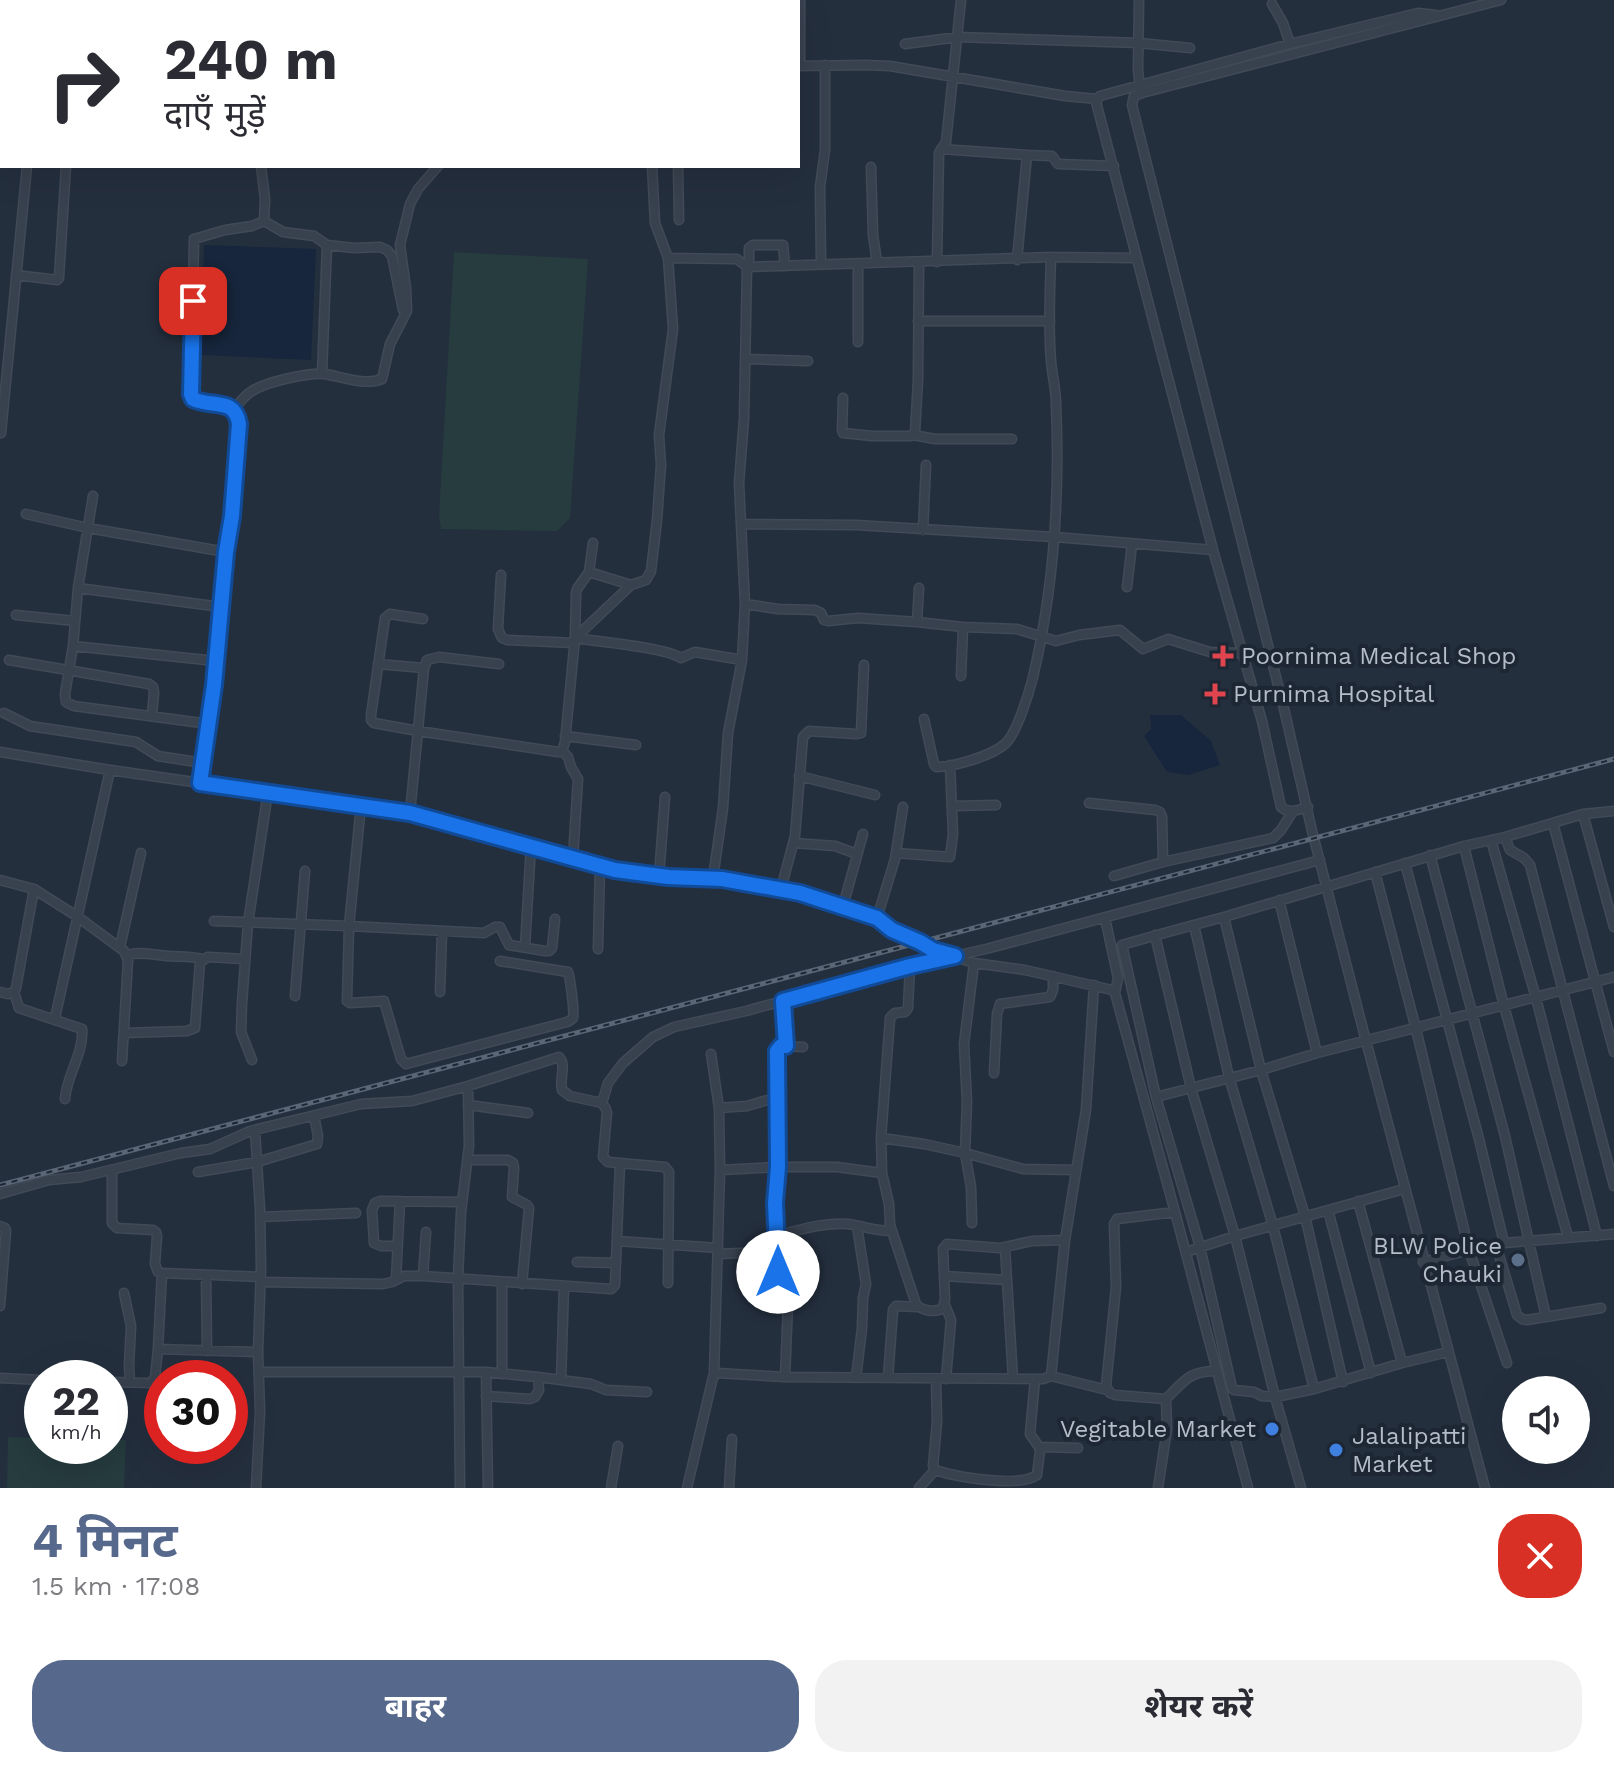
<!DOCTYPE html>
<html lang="hi">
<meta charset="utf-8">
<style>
:root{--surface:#fff;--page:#f2f2f3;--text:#2b2b33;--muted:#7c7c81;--accent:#56698c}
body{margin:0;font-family:"Work Sans","Noto Sans Devanagari",sans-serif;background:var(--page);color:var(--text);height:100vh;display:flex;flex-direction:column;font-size:30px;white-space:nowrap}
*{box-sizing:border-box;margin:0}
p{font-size:26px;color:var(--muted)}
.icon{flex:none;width:44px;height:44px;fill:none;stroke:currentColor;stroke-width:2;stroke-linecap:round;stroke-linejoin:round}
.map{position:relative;height:1488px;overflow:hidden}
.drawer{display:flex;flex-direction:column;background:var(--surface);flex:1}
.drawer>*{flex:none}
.hud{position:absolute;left:0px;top:0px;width:800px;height:168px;box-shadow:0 8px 32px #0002;background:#fff;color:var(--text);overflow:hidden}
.buttons{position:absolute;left:1502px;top:1376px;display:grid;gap:16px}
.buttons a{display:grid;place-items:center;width:88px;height:88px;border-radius:50%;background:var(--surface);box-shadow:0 8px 32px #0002;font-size:40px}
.speed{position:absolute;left:24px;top:1360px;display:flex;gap:16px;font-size:40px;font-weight:700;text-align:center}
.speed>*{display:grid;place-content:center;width:104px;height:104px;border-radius:50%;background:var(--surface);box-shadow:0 8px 32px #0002;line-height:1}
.speed small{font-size:20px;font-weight:400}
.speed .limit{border:12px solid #d22;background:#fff;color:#111}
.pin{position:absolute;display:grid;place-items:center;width:68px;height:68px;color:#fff;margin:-34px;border-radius:16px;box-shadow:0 4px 12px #0006}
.me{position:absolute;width:88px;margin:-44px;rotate:0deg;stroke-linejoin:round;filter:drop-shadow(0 0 6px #0008)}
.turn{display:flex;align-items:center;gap:28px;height:168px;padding:0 32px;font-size:36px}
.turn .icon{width:104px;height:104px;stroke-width:2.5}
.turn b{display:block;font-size:56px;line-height:68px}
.round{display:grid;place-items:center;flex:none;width:84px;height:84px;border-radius:32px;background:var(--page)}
.head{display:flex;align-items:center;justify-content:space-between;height:136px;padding:0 32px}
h1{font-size:48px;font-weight:700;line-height:60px;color:var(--accent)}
.cta{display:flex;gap:16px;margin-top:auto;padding:16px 32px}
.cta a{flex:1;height:92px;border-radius:32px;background:var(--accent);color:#fff;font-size:32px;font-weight:700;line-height:92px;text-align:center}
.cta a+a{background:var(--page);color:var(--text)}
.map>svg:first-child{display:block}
</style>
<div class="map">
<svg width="1614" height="1488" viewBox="0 0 1614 1488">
<rect width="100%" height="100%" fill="#242f3e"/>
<path fill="#263c3f" d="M454,252L588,259L570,518L557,531L441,529L439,516Z
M8,1437L42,1438V1446H110V1440H126L124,1488H7Z"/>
<path fill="#17263c" d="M204,245L316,249L311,360L201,355Z
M1150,715H1181L1211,741L1220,765L1188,775L1167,772L1144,736L1151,729Z"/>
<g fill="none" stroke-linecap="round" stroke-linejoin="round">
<defs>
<path id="minor" d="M140,0L143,2
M800,0V66
M1139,0L1138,70L1140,88
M40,2L41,0
M78,2V0
M339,2V0
M484,2V0
M596,2V0
M1272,4L1283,23L1290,44
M905,44L958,37L1139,43L1190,48
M798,66L865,65L890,66L1065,96L1097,99
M941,149L1027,155
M678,166L679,220
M871,167L873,235L877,262
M264,221L283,232L314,236L327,245L322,374
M327,245L354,248L380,247L387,250L392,256L403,310
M668,258L732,259H737L747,267L1051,257L1137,258
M1017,260L1027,155L1052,156L1058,164L1114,166
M937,262L939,153L946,142L961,0
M821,264L820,187L825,150V65
M858,265V342
M749,267V248L753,245H783L785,266
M16,275L57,280L59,278L66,166
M918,321H1050
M745,359L808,361
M843,398L842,430L843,433L872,436H911L915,433L918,379L919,263
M234,409C239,403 245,395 252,391C266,382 309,372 325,374C343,377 364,386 382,379L390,344L407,311L406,288L400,245L410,204L418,189L438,166
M1,433L27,166
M913,435L935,439H1012
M93,496L78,588L73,646L65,694L66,702L74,706L209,724
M26,514L88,528L226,552
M741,524L739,483L744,419L747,267
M923,530L926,465
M589,572L631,585L646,580L651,571L657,520L661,465L659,435L673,329L668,258L655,223L652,166
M501,575L498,629L502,638L507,640L574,643
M1127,587L1132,544
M78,588L221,607
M919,588L917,622L963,627L1017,629L1056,641L1079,635L1120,630L1143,649L1168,639L1210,652L1242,653
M745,604L778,609L815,610L821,613L824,620L828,621L858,618L917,622
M16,615L75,621
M423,619L390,614L385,618L371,715V720L374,723L418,731L558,752L562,751L565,742L575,638L576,593L577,589L589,572L593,543
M575,638C599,642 663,647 681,658L695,652L742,660L745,604L741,524L856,525L1055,537L1213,550
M575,638L631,585
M73,646L216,661
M9,660L149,684L153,687L154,693L152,715
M378,664L424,668
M961,676L963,627
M4,713L30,726L136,742L158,756L203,763
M924,719L934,764L936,767C954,767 991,756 1005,744C1017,733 1029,693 1033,677C1054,588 1060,495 1056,404C1056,389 1052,375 1051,361C1048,327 1050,292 1051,257
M565,736L636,745
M562,751L568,757L571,767L578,779L573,857
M0,752L110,770L410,813L615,870L668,877L722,879L800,893L877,918L892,930L920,942L933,950L974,963L1025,970L1112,990L1115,993L1175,1212L1248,1488
M799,776L875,795
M200,783C217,664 229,544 239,424C235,397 212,408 193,399L191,394L194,239L225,230L252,226L264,221L265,199L261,166
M1089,803L1155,810L1160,812L1162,817L1163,862
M361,805L349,926L347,1001L350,1003L384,1001L401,1059L406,1064L567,1022C569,1021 571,1020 573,1018C575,1015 570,977 568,972L500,961
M952,806L996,805
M1308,807C1298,810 1289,814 1281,807L1262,721L1213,550L1096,102L1100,96L1290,44L1418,13L1436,15
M410,813L424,668L427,660L439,657L499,664
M1583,814L1614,927
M1553,823L1614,1052
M1505,837L1510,850L1524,858L1530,865L1614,1186
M1491,840L1536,998L1597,1236
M794,843L835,846L857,854
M1464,846L1504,1006L1568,1237
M896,853L950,857L953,834L950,765
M1430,855L1505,1136L1546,1317
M1405,863L1479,1139L1504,1243
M1375,872L1416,1029L1469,1250L1507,1363
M659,876L665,797
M1114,876L1163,862L1273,838L1281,830L1293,811
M713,878L723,808L728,733L742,660
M0,880L34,889L78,917L124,951L128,960L122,1061
M781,889L795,836L803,737L809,731L856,734L861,733L864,665
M1279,900L1317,1053
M843,906L863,834
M1224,917L1261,1070L1305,1216L1343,1382
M877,918L895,859L903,807
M1105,918L1118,978L1115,993
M214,921L349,926L484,933L495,927H500L509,945L545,951H549L552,948L555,919
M1194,925L1229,1077L1273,1226L1314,1389L1275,1397L1262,1396L1254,1392L1234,1390L1232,1388L1200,1247L1156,1097L1122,945C1156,935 1190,926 1224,917L1464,846L1505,837L1583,814L1614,811
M1155,935L1191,1088L1235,1236L1275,1397L1301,1488
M120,947L141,853
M525,947L531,845
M598,949L600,866
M127,955C141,951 154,955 168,956C180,957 191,956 202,959
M910,966L908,1008L905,1012L895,1013L890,1018L881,1138L882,1173L889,1204L890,1225L916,1304C922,1311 935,1313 943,1308L945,1299L943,1249L947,1244L1000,1248L1032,1241L1065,1240
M0,992L8,994L14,992L16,988L34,889
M14,992L19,1008L82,1029C84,1053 66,1077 65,1099
M440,992L442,931
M295,996L305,871
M783,1001L786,1046
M55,1018L110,770
M125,1033L187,1031L195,1028L200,962L208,957L245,959
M803,1047L781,1046L777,1051L778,1167H837L882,1173
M711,1054L719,1108
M252,1060L241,1032L242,1003L248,923L268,792
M994,1073L997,1014L1000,1004L1050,997L1053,990V976
M1156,1097L1261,1070L1317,1053L1614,977
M602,1103L606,1109L607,1113L603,1157L608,1162L665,1167L669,1172L668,1283
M468,1105L528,1113
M255,1130L260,1209L261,1268L258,1352L260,1411L256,1488
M881,1138L924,1144L965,1153L1023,1169L1076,1170
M468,1160H508L513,1163L514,1168L512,1197L527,1205L529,1208L522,1284
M112,1170V1223L117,1228L153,1230L156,1232L157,1236L155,1264L158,1272L162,1273L260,1277
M198,1172L257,1162L317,1144L318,1136L314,1116
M0,1194L49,1180L81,1177L181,1153L210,1149L250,1131L361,1104L412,1101L468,1086L559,1057C567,1065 559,1079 562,1090L570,1096L602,1103L608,1083L623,1063L653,1037L674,1027L746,1011L910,966L986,949L1320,860
M1358,1201L1402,1363
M1328,1210L1371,1373
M260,1217L356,1213
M972,1223L971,1187L965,1153L967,1102L964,1044L974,963
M0,1226L5,1228L6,1231L0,1306
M778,1235C800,1230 824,1222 848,1224C863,1226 875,1231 892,1231
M617,1241L718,1248
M1496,1245L1517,1315L1522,1319L1527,1320L1601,1308
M397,1246H381L374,1243L372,1210L375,1203L380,1201L462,1202
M1005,1247L1013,1379
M1186,1252L1235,1236L1404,1189
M718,1254L763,1252
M577,1262L616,1263
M1423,1262L1469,1250L1504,1243L1614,1234
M778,1272L775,1203L778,1167L720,1170L719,1108L747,1106L778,1097
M206,1275L207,1351
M423,1276L426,1232
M944,1276L1007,1280
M396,1279L400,1201
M260,1282L383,1284L392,1282L404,1276H423L611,1289L615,1285L620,1163
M502,1282V1374
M124,1293L131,1326L129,1365L130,1382
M754,1298L788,1304L785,1377
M945,1305L951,1320L946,1379
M158,1349L162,1273
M259,1372H486L538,1377L591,1384L606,1390L647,1392
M486,1372L488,1488
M714,1374L720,1170
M1051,1376L1107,1390
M0,1378L42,1380
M856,1378L862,1328L863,1298L866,1284L857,1226
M888,1378L893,1310L896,1306L918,1307
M936,1379L937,1422L933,1466L935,1470C956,1477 1019,1488 1037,1475L1040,1451L1039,1447L1030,1434L1035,1379
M561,1380L564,1286
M110,1382L151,1383L155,1377L158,1349L258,1352
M1314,1389L1402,1363L1448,1352
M486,1396L530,1399L535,1397L539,1390L538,1377
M1166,1399C1185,1380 1189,1371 1217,1371
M1039,1447L1078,1448
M460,1488L458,1279L461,1212L469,1146L468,1086
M611,1488L618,1446
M687,1488L713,1377L717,1373L785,1377L1043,1379L1051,1376L1065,1240L1086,1110L1094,985
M729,1488L732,1439
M919,1488L935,1470
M1158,1488L1167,1429L1166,1399L1115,1395L1110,1393L1106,1386L1116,1287L1114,1224L1117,1219L1175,1212
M1485,1488L1366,1041L1312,831L1285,713L1132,105L1134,96L1142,93L1501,0"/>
</defs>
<use href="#minor" stroke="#414a57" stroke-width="11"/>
<use href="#minor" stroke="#38414e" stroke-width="8"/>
<defs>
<path id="rail" d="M0,1185L1614,759"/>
</defs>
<use href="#rail" stroke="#5a6575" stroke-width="5"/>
<use href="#rail" stroke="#1d2633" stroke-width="2" stroke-dasharray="6" stroke-linecap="butt"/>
</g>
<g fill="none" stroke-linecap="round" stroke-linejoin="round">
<defs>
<path id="route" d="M193,301L191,394L193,399C212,408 235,397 239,424L232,516L226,552L214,685L200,783L410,813L615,870L668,877L722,879L800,893L877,918L892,930L920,942L933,950L955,956L910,966L783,1001L786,1046H781L777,1051L778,1167L775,1203L778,1272"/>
</defs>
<use href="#route" stroke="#114b97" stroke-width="20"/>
<use href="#route" stroke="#1a73e8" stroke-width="14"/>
</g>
<g fill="#e0444e" stroke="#1d2633" stroke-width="3">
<path d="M1219 644h8v8h8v8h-8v8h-8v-8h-8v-8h8z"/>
<path d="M1211 682h8v8h8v8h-8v8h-8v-8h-8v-8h8z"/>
</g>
<circle fill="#5c6f8a" stroke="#1d2633" stroke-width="3" cx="1518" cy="1260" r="8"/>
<g fill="#3f7fe0" stroke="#1d2633" stroke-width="3">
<circle cx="1272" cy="1429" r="8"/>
<circle cx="1336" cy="1450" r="8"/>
</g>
<g text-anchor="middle" stroke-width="8" stroke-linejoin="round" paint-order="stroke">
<g font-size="24" fill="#b4bcc9" stroke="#1d2633" text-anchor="start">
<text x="1241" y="664">Poornima Medical Shop</text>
<text x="1233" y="702">Purnima Hospital</text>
<text x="1502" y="1254" text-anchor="end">BLW Police<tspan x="1502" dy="28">Chauki</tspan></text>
<text x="1256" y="1437" text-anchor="end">Vegitable Market</text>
<text x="1352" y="1444">Jalalipatti<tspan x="1352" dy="28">Market</tspan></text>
</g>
</g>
</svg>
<div class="buttons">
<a><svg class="icon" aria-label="sound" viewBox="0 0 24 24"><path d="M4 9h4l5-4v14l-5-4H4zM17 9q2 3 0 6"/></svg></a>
</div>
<div class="speed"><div>22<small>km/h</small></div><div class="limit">30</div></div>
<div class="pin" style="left:193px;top:301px;background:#d93025"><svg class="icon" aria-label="arrive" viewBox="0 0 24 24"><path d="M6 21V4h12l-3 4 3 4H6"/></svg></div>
<svg class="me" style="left:778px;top:1272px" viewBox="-20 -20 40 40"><circle r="19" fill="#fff"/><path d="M0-13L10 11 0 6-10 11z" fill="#1a73e8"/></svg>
<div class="hud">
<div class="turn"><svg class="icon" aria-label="right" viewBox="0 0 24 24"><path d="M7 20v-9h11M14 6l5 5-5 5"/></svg><div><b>240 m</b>दाएँ मुड़ें</div></div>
</div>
</div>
<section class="drawer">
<div class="head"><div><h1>4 मिनट</h1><p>1.5 km · 17:08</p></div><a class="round" style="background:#d93025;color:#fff"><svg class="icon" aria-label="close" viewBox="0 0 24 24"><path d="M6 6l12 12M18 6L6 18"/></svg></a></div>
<div class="cta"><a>बाहर</a><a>शेयर करें</a></div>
</section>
